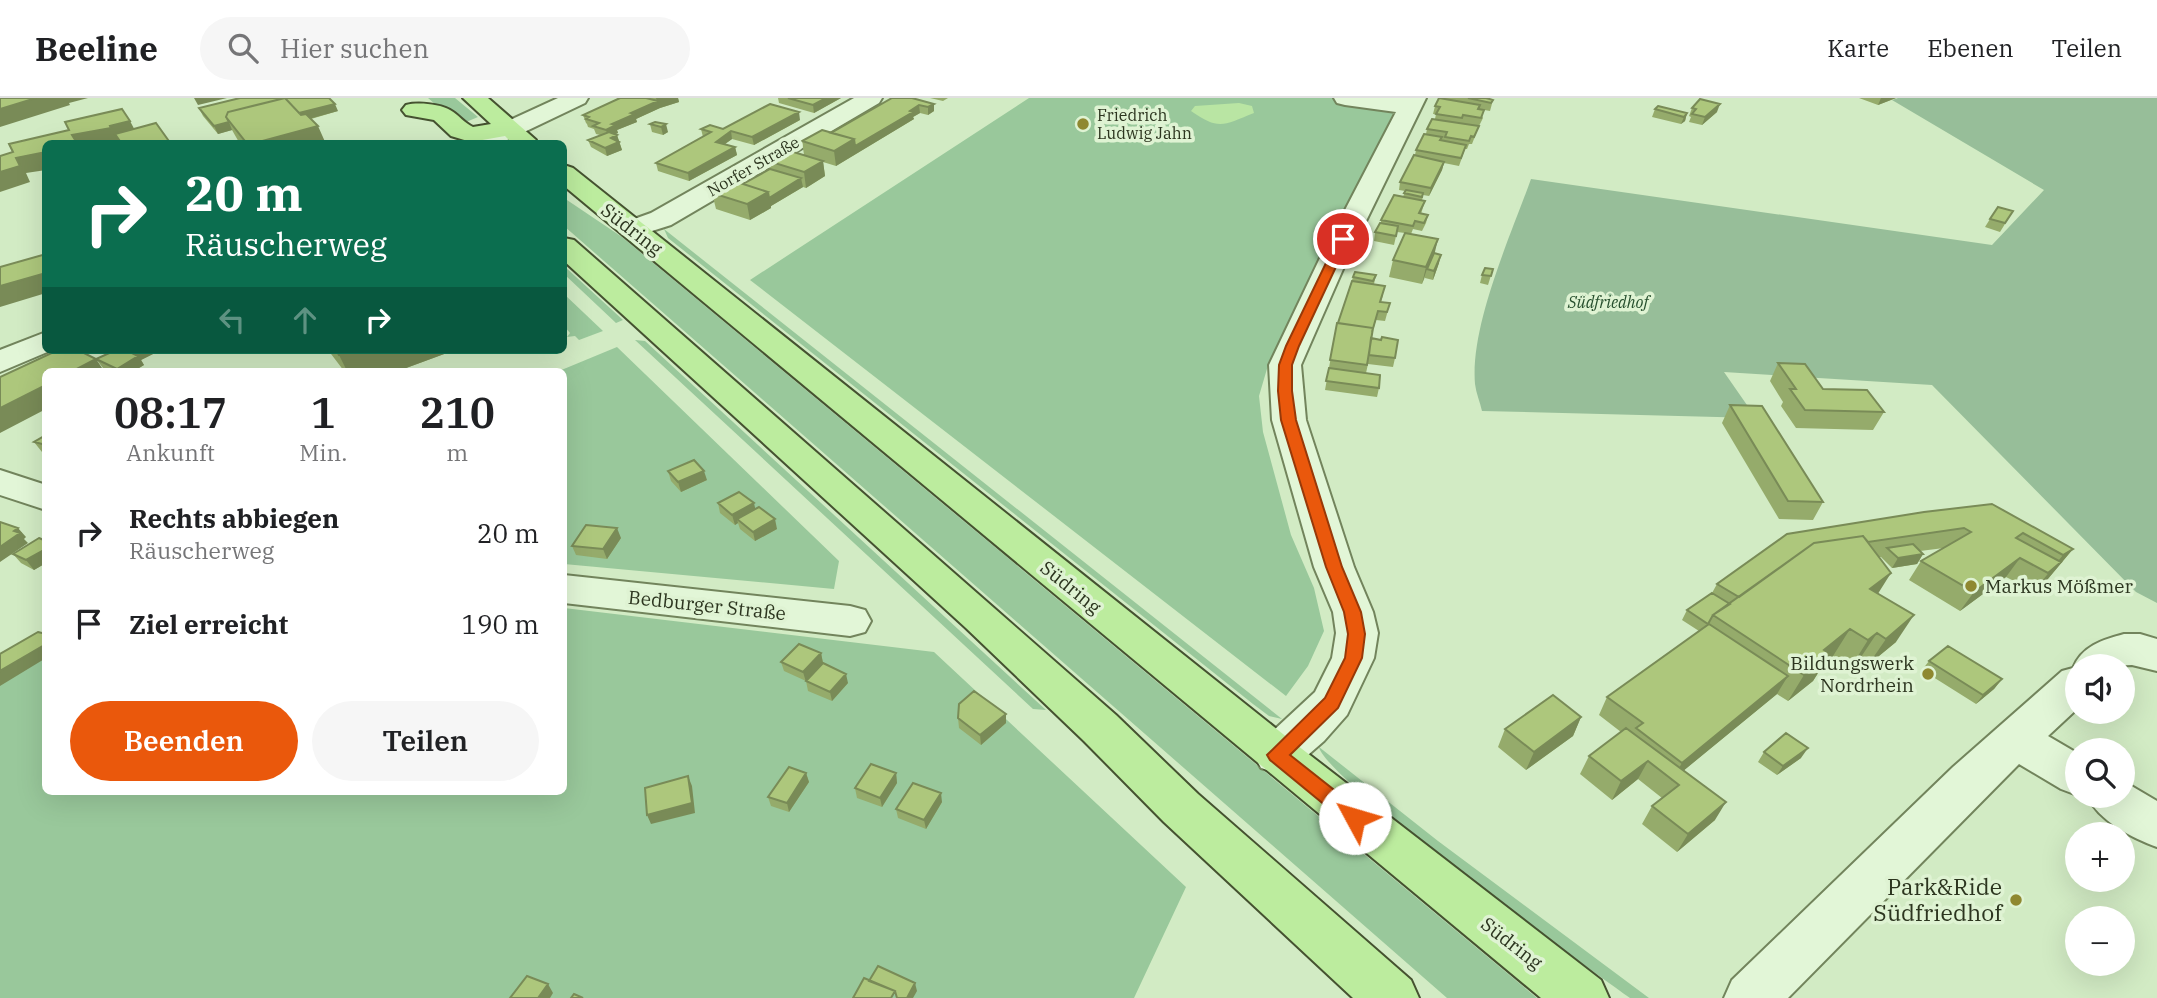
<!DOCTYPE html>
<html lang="de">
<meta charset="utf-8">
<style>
:root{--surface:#fff;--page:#f6f6f6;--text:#202124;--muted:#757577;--line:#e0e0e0;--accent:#ea580c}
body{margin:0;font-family:"IBM Plex Serif",serif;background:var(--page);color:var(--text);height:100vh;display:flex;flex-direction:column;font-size:26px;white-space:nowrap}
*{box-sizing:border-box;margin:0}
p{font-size:23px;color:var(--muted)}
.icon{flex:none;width:38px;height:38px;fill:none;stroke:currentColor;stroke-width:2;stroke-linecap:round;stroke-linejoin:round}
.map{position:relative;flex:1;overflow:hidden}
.details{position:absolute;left:42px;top:270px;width:525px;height:427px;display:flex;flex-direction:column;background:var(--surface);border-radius:10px;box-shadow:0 7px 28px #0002}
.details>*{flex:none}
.hud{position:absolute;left:42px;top:42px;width:525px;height:214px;border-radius:10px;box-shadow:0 7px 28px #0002;background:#0b6e4f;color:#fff;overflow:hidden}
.tools{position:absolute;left:2065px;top:556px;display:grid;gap:14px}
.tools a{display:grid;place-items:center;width:70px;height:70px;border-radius:50%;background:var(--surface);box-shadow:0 7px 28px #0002;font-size:35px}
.pin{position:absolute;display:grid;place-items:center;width:60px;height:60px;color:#fff;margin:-30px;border:4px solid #fff;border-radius:50%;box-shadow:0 2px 7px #0007}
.me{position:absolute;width:77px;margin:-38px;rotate:309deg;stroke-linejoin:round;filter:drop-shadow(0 0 5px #0008)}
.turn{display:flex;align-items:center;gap:24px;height:147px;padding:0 28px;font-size:32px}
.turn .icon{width:91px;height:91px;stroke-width:2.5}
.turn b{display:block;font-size:49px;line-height:60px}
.lanes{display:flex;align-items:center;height:66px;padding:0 28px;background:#0003;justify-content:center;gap:35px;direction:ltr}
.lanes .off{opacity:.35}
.eta{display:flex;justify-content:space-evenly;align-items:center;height:119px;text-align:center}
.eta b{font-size:42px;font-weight:600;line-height:49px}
.cta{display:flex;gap:14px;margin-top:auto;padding:14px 28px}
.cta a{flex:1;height:80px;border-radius:42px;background:var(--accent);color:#fff;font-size:28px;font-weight:600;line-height:80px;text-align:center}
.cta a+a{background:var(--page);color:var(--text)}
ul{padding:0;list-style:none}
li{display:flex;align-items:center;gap:21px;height:91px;padding:0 28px}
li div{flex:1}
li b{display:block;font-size:26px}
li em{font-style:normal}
header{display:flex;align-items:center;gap:42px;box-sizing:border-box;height:98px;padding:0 35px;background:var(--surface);border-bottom:2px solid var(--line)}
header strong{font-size:33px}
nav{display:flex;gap:38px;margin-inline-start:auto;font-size:24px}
.search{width:490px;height:63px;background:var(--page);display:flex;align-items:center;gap:18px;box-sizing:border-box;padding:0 24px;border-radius:38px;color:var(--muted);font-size:26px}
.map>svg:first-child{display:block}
</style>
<header>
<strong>Beeline</strong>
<div class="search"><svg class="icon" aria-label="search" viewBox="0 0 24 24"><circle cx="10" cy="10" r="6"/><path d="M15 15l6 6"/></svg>Hier suchen</div>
<nav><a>Karte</a><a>Ebenen</a><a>Teilen</a></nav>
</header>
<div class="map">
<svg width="2157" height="900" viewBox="0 0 2157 900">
<rect width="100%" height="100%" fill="#d2ebc4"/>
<path fill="#99c89b" d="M428,0H455L478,19L459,27Z
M1029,0H1332L1388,8L1395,12L1269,264L1259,298L1263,334L1291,437L1314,490L1324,533L1308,568L1286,598L750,182Z
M564,100L622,139L1537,900H1447L564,128Z
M664,131L717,173L1282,621L1269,618L1253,606L668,140Z
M564,168L623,222L616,225L564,176Z
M564,196L603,233L579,242L575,238L567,239L570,235L564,228Z
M635,242L645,243L1046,612L1033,611Z
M617,249L839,463L834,491L564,466V273H559Z
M564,510L934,554L1186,789L1134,900H0V570L45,543L46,693H564Z
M1319,649L1438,743L1649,900H1630C1588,870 1325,681 1319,649Z"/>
<path fill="#b9e5a3" d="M1239,5L1252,8L1254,15C1223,27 1220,33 1191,13L1195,8Z"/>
<path fill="#97be99" d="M1898,0H2157V505L2136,494L1932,287L1724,274L1756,320L1482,313C1480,304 1476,295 1475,286C1470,227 1511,137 1531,81L1992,147L2044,92L1892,2Z"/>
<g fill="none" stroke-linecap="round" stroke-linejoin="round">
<defs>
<path id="minor" d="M558,0H588L585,5L499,46H466L469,41Z
M854,0H882L879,5L671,127L633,139L623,137L619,131L623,125L651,115Z
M1334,0H1426L1347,162L1301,267L1306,322L1354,469L1373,514L1378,535L1374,560L1347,617L1324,643L1293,670L1277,675L1261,670L1254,657L1261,644L1315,594L1332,560L1336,535L1333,514L1314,469L1272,322L1269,267L1319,162L1396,14L1345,7L1337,5Z
M46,234V252H52L0,274V252Z
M0,372L46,387V412L0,397Z
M564,477L850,508L865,512L871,523L865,534L850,538L564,505Z
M2124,536H2140L2157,541V573L2132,567L2077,569V611L2048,638L2077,655V697L2061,691L2019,666L1788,900H1724L1732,882L1953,669L2062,573L2073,570C2082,548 2102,542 2124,536Z
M2123,683L2157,703V749C2132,740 2099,723 2087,698H2123Z"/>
<path id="major" d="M463,0H488L536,42L534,46H513L505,38L471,44L451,38L434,22L406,17L402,12L406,7C418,4 440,6 450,12C459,17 464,25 473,29L491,26Z
M564,67L573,70L1293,644L1601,882L1609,900H1541L564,88Z
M564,140L574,142L994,510L1116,617L1198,696L1411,882L1419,900H1353L1164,724L1084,643L966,530L564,163Z"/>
</defs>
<use href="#minor" stroke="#72845c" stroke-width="4"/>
<use href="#major" stroke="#455230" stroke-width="4"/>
<use href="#minor" fill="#e2f6d7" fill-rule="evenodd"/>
<use href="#major" fill="#bcec9e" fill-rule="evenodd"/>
</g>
<path fill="#95ab6b" d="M620,0H678L679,4L660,10L636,21L637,24L617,32L618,35L615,36L617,37L622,52L607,58L591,49L588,42L600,37L596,36L594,31L588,29L587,26L586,25L583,17Z
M778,0H841L814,15L779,5Z
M912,0L934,13L928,17L920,15L913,19L914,21L836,68L823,64L825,78L806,90L803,89L771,108V110L750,122L716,111L712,95L743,86L770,71L768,63L804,57L802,43L831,35Z
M930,0H948L943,3Z
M1443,0H1488L1493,2L1490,13L1479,11L1483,20L1479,28L1461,25V26L1479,28L1472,46H1469L1467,51H1465L1459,68L1444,65L1442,72L1429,98L1423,97L1422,102L1425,103L1421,116L1428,117L1426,125L1422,133L1413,131L1411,136L1435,155L1439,165L1433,182L1425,180V179L1422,186L1389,179L1393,162L1405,135L1397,134L1394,147L1374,143L1375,134L1381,125V122L1403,99L1405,93L1399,92L1400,84L1415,57L1416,52L1426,36L1427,31L1435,21L1436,16H1433L1435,8Z
M1859,0H1896L1878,7Z
M199,10L338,13L311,21L326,46H240L232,32L218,36L203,18Z
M1692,10L1717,14L1702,27L1689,24L1691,19L1689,18Z
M1655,11L1687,15L1685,23L1681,26L1652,19Z
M800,22L754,47L732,41L725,46L735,49L737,57L689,83L658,73L656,65L703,39L701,31H723Z
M655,24L668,34L663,37L652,34L650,26Z
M2013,113L2000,134L1985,129L1990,121Z
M1493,171L1488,187L1480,185L1482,177Z
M1376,177L1374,186L1383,197L1381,204L1390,205L1385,223L1376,222L1371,240L1395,260L1393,269L1368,266L1366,275L1379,290L1377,299L1325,292L1337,225H1338L1353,179Z
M114,252H161L141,262L144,267L134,273H108L103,270L96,261L115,252Z
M328,252H455L398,273H344Z
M1778,265L1823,291L1884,314L1873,332L1796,330L1781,308L1783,304L1770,283Z
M1730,307L1823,404L1813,422L1779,421L1722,325Z
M46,337V359L34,344Z
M668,373L707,382L681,394L671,383Z
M718,405L755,411L777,431L755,443L740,431L738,425L735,427L720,415Z
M1992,406L2073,451L2047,482L2034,493L2006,479L1960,513L1909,482L1921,463L1944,450L1920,453L1923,456L1917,466L1892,470L1881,459H1879L1878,496L1896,544L1868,567L1859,562L1851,569L1833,558L1825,564L1813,583L1788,603L1777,596L1684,672L1715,722L1677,754L1642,726L1652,708L1662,700L1638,681L1612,702L1580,676L1589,658L1621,634L1599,617L1607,599L1699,533L1682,522L1687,512L1712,495L1717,486Z
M621,440L607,461L576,457L572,448Z
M46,443V465L34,472L21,465L13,456Z
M821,555L823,565L848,585L832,603L808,593L806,583L784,573L781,564Z
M1929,563L2002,581L1994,591L1976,606L1922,572Z
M1006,616V625L981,647L959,630L958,620Z
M1581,619L1573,638L1526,672L1498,649L1505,631Z
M1764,654L1801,660L1777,677L1758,664Z
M806,675L809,684L789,714L771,708L768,699Z
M896,675L897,685L882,709L857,700L855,690Z
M942,704L926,731L898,720L896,711Z"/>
<path fill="#798b57" d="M36,0H88L69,5L70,7L0,29V11Z
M194,0H227L198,7Z
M656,0H678L679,4L660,10L636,21L637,24L617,32L618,35L608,39L606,32L612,26L631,15L657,4Z
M826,0H841L814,15L813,7Z
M1881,0H1896L1878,7Z
M335,6L338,13L298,24L294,16Z
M934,6V13L928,17V9Z
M1720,6L1717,14L1702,27L1705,19Z
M919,7L920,15L913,19L914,21L836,68L834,53L854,41Z
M799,14L800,22L754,47L752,39Z
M1687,15L1685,23L1681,26L1684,19Z
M130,23L138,38L119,43L120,45L73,46L72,37Z
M229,24L232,32L218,36L214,28Z
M666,26L668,34L663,37L661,29Z
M318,28L326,46L255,45Z
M731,33L732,41L718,51L716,44Z
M617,37L622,52L607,58L605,50L611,40Z
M735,49L737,57L689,83L688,75Z
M46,54V72L26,75L30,84L0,94V74L16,60Z
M823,63L825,78L806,90L804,74Z
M1444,64L1442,72L1429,98L1431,90Z
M801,80L803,89L771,108V110L750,122L747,106L768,94Z
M1438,141L1434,158L1427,171L1422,186L1426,169Z
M1441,157L1439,165L1433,182L1434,173Z
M46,175V195L0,209V188Z
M130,252H161L141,262L144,267L134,273H118L117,271L135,260Z
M169,252H181L172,256Z
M353,252H455L398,273H347L339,257Z
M96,261L104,273H73Z
M46,287V311L0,335V310Z
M704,373L707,382L681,394L678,384Z
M754,405L756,414L737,421L738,425L735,427L732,417Z
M775,421L777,431L755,443L753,434Z
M18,430L26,439L24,441L28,445L0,464V449L14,433Z
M617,430L621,440L607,461L603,451Z
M46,451V465L34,472L26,462Z
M2073,451L2047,482L2034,493L2063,457Z
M1923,456L1917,466L1892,470L1898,460Z
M2020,460L2006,479L1960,513L1974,494Z
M1891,475L1874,502L1870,491Z
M1914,517L1896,544L1868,567L1886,541Z
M1850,531L1833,558L1825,564L1813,583L1788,603L1804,577L1824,552Z
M1877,535L1859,562L1851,569L1868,542Z
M46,546V560L0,588V573Z
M821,555L823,565L806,584L803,574Z
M846,576L848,585L832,603L830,594Z
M1788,578L1777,596L1671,683L1682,665Z
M2002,581L1994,591L1976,606L1983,597Z
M1006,616V625L981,647L980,637Z
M1581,619L1573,638L1526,672L1534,654Z
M1808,650L1801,660L1777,677L1783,668Z
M1648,663L1638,681L1612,702L1621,683Z
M806,675L809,684L789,714L787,705Z
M896,675L897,685L882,709L880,700Z
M688,678L692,688L695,715L651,726L647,717Z
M941,695L942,704L926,731L924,722Z
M1726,704L1715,722L1677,754L1688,736Z
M915,885L917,893L913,900H907Z
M548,886L553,895L550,900H538Z"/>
<path fill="#adc77c" stroke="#798b57" stroke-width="2" d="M0,0H36L0,11Z
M240,0H329L335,6L299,15L285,0L228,14L226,19L229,24L214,28L199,10Z
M285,0L301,17L306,16L318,28L255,45L245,43L226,19L228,14Z
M620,0H646L658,3L631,15L635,16L612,26L616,27L606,32L593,28L599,25L586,21L589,19L583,17Z
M788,0H826L813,7Z
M892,0H912L934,6L928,9L919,7L910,13L913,14L855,48L854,41L831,35Z
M1439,0L1480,7L1478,11L1484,12L1481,20L1463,17L1462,20L1436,16L1440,9L1435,8Z
M1468,0H1486L1493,2L1491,5Z
M1700,1L1720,6L1705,19L1692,16L1696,11L1692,10Z
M770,6L799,14L752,39L731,33L716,44L735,49L688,75L656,65L711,34L701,31L710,27L723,31Z
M1658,8L1687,15L1684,19L1655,11Z
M122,11L130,23L110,28L111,30L72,37L77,45L46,46V54L16,60L20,68L0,74V58L13,54L9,46L69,32L65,24Z
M1432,21L1479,28L1474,39L1471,38L1469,43L1445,39L1447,34L1427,31Z
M655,24L666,26L661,29L650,26Z
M156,25L171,46H122L115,36Z
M822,32L854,41L834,53L802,43Z
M609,34L617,37L611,40L619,44L605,50L588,42Z
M1424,36L1442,39L1440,42L1466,47L1461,60L1416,52Z
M787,52L823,63L804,74L768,63Z
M1414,57L1444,64L1431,90L1400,84Z
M770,71L801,80L769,100L768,94L743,86Z
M734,83L768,94L747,106L712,95Z
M1406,92L1423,95L1422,99L1404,95Z
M1394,97L1425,103L1419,115L1428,117L1424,125L1415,123L1413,128L1381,122Z
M1998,109L2013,113L2005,125L1990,121Z
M1380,125L1398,128L1396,138L1375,134Z
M1405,135L1438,141L1426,169L1393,162Z
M1434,155L1441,157L1434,173L1427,171Z
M46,156V175L0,188V169Z
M1485,170L1493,171L1491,178L1482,177Z
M1355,174L1376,177L1373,183L1353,179Z
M1352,183L1385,188L1380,204L1390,205L1387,214L1378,213L1372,234L1373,230L1338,225Z
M1337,225L1373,230L1367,267L1330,262Z
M1382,239L1398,242L1395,260L1369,257L1371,240L1381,242Z
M58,252H78L96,261L73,273H46V287L0,310V279Z
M116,252H126L138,258L117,271L96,261Z
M336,252H353L339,257Z
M1778,265L1805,266L1823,291L1867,292L1884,314L1805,312L1790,291H1796Z
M1329,270L1380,277L1379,290L1326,283Z
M1730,307L1762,308L1823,404L1788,403Z
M46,337V347L34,344Z
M694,362L704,373L678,384L668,373Z
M739,394L754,405L732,417L718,405Z
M1992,406L2073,451L2063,457L2023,435L2016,440L2061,464L2048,475L2020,460L1974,494L1921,463L1971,434L1964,430L1868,444L1863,438L1814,445L1739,499L1717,486L1787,436L1924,414Z
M759,409L775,421L753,434L737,421Z
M0,424L18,430L14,433L20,435L0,449Z
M586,427L617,430L603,451L572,448Z
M1863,438L1891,475L1870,491L1914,517L1886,541L1877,535L1868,542L1850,531L1824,552L1830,556L1804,577L1713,517L1814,445Z
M39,440L46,443V451L26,462L13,456Z
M1913,446L1923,456L1898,460L1887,450Z
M1712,495L1730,506L1713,517L1708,526L1687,512Z
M1709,526L1788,578L1682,665L1636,630L1643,625L1607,599Z
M38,534L46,536V546L0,573V556Z
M799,546L821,555L803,574L781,564Z
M1948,548L2002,581L1983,597L1929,563Z
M823,565L846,576L830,594L806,583Z
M974,593L1006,616L980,637L958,620L959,606Z
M1553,597L1581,619L1534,654L1505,631Z
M1626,630L1726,704L1688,736L1652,708L1679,687L1648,663L1621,683L1589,658Z
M1786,635L1808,650L1783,668L1764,654Z
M871,666L896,675L880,700L855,690Z
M789,669L806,675L787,705L768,699Z
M688,678L692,705L647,717L645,690Z
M913,685L941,695L924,722L896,711Z
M878,868L915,885L907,900H897L895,893L869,883Z
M527,878L548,886L538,900H510Z
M864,880L895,893L891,900H853Z
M574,896L583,900H571Z"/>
<path fill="#ea580c" stroke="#983908" stroke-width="2" d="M1339,138L1349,141L1299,248L1292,267V293L1296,322L1342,469L1361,514L1365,536L1362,560L1338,610L1290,657L1362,714L1365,720L1362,726L1355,728L1348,726L1270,662L1267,657L1325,600L1345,560L1348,536L1344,514L1326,469L1281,322L1278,293L1279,267L1286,248Z"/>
<g fill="#8f8830" stroke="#dff3d3" stroke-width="2.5">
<circle cx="1083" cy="26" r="7"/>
<circle cx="1971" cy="488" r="7"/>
<circle cx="1928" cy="576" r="7"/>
<circle cx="2016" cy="802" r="7"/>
</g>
<g text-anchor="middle" stroke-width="7" stroke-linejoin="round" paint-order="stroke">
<g font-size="16" fill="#2c351f" stroke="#dff3d3" text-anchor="start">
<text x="1097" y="23">Friedrich<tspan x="1097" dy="18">Ludwig Jahn</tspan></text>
</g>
<g font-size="16" fill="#2c351f" stroke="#dff3d3">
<text transform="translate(753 68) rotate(-30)" y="6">Norfer Straße</text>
</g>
<g font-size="16" font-style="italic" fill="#27502e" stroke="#dff3d3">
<text x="1608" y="210">Südfriedhof</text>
</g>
<g font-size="19" fill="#2c351f" stroke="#dff3d3">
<text transform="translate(632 131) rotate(38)" y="7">Südring</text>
<text transform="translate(1071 489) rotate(39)" y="7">Südring</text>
<text transform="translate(707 507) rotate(6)" y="7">Bedburger Straße</text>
<text transform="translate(1512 845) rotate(38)" y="7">Südring</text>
</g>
<g font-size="19" fill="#2c351f" stroke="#dff3d3" text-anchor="start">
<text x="1985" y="495">Markus Mößmer</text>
<text x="1914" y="572" text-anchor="end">Bildungswerk<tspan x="1914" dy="22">Nordrhein</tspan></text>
</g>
<g font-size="23" fill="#2c351f" stroke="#dff3d3" text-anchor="end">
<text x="2002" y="797">Park&amp;Ride<tspan x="2002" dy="26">Südfriedhof</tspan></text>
</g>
</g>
</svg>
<div class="tools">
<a><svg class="icon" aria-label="sound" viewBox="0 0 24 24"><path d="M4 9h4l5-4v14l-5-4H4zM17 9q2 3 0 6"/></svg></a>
<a><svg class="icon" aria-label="search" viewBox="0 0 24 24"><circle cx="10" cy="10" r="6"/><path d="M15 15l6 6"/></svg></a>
<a>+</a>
<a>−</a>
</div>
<div class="pin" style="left:1343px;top:141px;background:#d93025"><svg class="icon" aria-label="arrive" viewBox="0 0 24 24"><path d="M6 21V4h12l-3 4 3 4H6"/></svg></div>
<svg class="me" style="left:1355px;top:720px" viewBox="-20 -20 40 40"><circle r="19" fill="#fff"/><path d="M0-13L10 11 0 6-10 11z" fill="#ea580c"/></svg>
<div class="hud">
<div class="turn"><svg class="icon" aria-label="right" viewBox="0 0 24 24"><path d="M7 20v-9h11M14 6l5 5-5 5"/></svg><div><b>20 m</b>Räuscherweg</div></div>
<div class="lanes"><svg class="icon off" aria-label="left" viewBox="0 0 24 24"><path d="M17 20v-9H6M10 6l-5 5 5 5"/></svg><svg class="icon off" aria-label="ahead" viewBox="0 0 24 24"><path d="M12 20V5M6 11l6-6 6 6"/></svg><svg class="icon" aria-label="right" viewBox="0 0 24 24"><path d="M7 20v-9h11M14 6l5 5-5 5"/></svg></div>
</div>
<section class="details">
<div class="eta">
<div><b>08:17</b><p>Ankunft</p></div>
<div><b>1</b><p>Min.</p></div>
<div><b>210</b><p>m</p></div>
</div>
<ul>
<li><svg class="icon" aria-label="right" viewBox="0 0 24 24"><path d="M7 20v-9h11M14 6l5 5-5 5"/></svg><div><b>Rechts abbiegen</b><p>Räuscherweg</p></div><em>20 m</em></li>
<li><svg class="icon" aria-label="arrive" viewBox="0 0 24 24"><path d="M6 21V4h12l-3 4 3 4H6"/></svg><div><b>Ziel erreicht</b></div><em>190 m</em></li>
</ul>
<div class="cta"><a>Beenden</a><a>Teilen</a></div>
</section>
</div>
